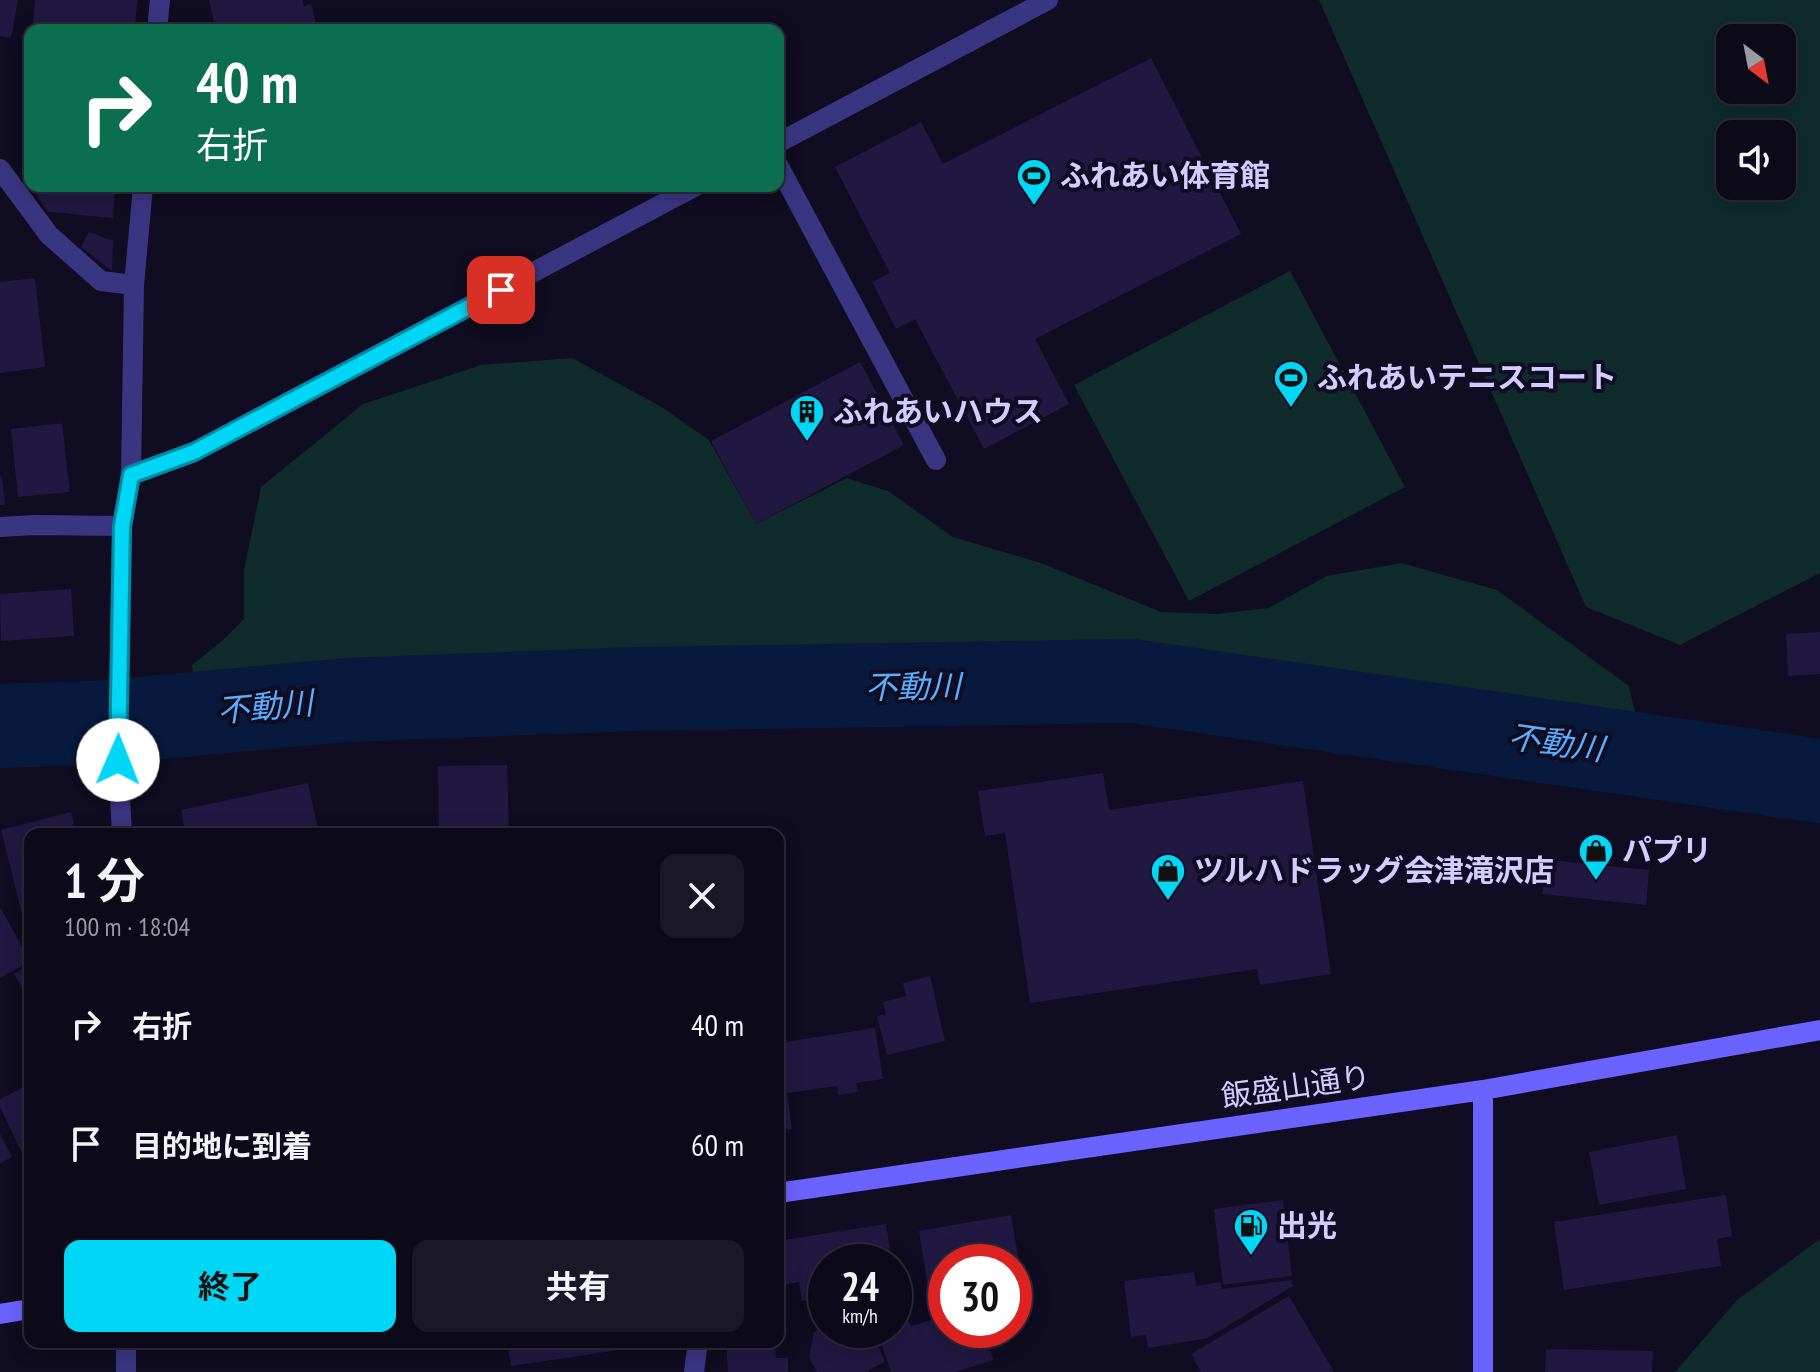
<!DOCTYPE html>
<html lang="ja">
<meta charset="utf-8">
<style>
:root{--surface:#0c0919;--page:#1a1726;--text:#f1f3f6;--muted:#9a9aa2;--line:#2c2a38;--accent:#00d7f7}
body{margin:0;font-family:"PT Sans Narrow","Noto Sans JP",sans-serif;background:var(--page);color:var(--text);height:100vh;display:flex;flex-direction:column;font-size:30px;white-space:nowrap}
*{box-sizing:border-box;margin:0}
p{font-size:26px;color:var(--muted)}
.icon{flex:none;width:44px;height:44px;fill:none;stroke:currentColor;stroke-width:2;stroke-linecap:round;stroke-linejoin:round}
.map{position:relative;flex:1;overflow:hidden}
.details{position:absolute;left:24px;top:828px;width:760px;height:520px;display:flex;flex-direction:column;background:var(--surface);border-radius:16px;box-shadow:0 4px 20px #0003,0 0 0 2px var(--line)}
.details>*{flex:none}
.guide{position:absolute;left:24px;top:24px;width:760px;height:168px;border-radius:16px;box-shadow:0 4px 20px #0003,0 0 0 2px var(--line);background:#0b6e4f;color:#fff;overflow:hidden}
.needle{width:52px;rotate:148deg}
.controls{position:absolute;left:1716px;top:24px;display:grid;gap:16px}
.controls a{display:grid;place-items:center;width:80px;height:80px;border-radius:16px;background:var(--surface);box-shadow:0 4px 20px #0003,0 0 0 2px var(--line);font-size:40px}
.speed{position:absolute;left:808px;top:1244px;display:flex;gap:16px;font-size:40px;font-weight:700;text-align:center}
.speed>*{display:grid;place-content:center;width:104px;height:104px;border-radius:50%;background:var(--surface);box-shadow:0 4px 20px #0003,0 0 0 2px var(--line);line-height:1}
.speed small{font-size:20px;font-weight:400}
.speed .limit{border:12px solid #d22;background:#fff;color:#111}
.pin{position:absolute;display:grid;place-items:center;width:68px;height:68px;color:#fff;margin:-34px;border-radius:16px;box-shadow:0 4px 12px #0006}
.me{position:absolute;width:88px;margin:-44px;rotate:1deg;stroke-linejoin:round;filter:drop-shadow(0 0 6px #0008)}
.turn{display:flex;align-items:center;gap:28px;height:168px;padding:0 40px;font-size:36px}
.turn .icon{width:104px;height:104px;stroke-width:2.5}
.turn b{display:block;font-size:56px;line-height:68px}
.round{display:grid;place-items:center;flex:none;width:84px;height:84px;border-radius:16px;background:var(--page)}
.head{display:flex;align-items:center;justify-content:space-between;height:136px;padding:0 40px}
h1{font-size:48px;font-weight:700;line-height:60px}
.button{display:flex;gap:16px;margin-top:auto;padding:16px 40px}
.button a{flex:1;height:92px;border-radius:16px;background:var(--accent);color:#111;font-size:32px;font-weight:700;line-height:92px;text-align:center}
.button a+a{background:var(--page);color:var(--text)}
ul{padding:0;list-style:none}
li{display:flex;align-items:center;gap:24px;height:120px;padding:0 40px}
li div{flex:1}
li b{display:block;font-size:30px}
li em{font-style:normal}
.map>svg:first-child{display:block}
</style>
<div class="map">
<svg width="1820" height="1372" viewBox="0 0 1820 1372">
<rect width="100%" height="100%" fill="#100c21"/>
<path fill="#0f2b2b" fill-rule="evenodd" d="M1319,0H1820V573L1680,645L1586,607ZM1730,38H1782V90H1730ZM1730,134H1782V186H1730Z
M1290,271L1405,487L1189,601L1074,385Z
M572,358L660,406L709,440L756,524L847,478L888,491L953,537L1041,563L1161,612L1217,614L1268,608L1327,576L1401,563L1497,590L1629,686L1636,717L1628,729L1604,734L1172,672L894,670L729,677L540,673L323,685L212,695L194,681L192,665L221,642L244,619V570L261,487L363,404L481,365Z
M1820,1239V1372H1675L1737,1300Z"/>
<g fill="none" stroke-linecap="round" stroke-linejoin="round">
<path stroke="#071a3e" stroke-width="84" d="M0,726L94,723L346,700L635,689L1132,681L1820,781"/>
</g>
<path fill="#211842" d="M0,0H18L11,38L0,36Z
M35,0H137L135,30H57V24L33,23Z
M209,0H302L304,6L311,4L318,30H216Z
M1151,58L1241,234L1035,339L1069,404L984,449L915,319L896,329L872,282L890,273L835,167L921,122L943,164Z
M35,186H115L113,218L48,212L36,195Z
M89,232L113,241L112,271L81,247Z
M35,278L45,367L0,373V282Z
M860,362L904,445L756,524L711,441Z
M62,423L70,492L18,497L11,429Z
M2,476L5,505H0V477Z
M71,589L74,636L1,641L0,594Z
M1820,632V674L1788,676L1786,634Z
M507,765L509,831L439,833L438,766Z
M1103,773L1109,810L1303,781L1331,974L1260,985L1257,969L1030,1003L1005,833L985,836L978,791Z
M308,783L319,834H186L181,810Z
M71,812L76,834H30V912L22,914L1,830Z
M625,827L626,834H599V833Z
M1548,860L1649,870L1646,905L1542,894Z
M0,907L30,961L0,978Z
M30,964V1001L14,974Z
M930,976L945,1041L887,1055L877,1016L886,1014L883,1002L906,996L903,983Z
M875,1028L883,1079L856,1083L858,1092L838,1095L837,1086L787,1093L792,1129L778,1131V1043Z
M30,1084V1149L22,1153L0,1107V1099Z
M0,1134L12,1157L0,1163Z
M1677,1135L1686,1189L1599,1205L1589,1152Z
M1726,1195L1732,1236L1717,1239L1721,1266L1564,1290L1554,1222Z
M1283,1200L1292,1276L1223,1285L1214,1209Z
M1011,1215L1023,1285L1014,1286V1262H946V1297L930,1300L919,1231Z
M886,1224L892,1262H826V1297L802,1301L799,1282L781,1285L778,1241Z
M1194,1272L1196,1286L1221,1282V1289L1291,1280L1293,1286L1208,1338L1148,1348L1146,1335L1131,1337L1124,1281Z
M1289,1296L1334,1372H1201L1191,1354Z
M901,1312L912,1326L946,1315V1330H984L993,1360L956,1372H891L877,1330H894V1314Z
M826,1326V1330H871L885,1362L868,1370L869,1372H817L809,1357L814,1332Z
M507,1342H638L639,1347L511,1366Z
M726,1342H775L776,1358H788V1372H728Z
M1546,1349L1653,1351L1652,1372H1545Z"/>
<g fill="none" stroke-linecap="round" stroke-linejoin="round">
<path stroke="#3a3581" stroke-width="20" d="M778,165L936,460"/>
<path stroke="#3a3581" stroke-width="20" d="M157,30L160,0
M778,143L1048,0
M0,169L49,235L101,281L134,285
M131,475L194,452L696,186
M0,527L34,525L122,526
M122,834L118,760L122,526L131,475L134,285L143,186
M126,1372V1342
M694,1372L698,1342"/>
<path stroke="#6b63ff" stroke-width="20" d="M778,1193L1483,1090L1820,1030
M0,1314L30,1309
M1483,1372V1090"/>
</g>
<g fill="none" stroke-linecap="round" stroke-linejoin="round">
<defs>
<path id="route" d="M118,760L122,526L131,475L194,452L501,290"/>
</defs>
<use href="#route" stroke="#008ca1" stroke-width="20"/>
<use href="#route" stroke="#00d7f7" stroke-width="14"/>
</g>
<defs>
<symbol id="stadium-pin" viewBox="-11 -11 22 30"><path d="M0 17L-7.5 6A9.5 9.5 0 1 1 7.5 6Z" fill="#00d7f7" stroke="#100c21"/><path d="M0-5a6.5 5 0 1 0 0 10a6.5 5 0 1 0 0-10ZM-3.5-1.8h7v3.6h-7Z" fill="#111"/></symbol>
<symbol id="building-pin" viewBox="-11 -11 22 30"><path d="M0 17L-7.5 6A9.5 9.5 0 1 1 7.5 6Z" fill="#00d7f7" stroke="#100c21"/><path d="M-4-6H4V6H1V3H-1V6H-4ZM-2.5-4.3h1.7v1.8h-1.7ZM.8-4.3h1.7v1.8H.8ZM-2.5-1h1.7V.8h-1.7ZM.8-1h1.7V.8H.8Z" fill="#111"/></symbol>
<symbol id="shop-pin" viewBox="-11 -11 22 30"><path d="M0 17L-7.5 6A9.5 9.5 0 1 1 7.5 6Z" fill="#00d7f7" stroke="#100c21"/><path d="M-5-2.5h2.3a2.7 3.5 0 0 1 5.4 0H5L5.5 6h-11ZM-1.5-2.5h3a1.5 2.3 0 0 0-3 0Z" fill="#111"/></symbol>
<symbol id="fuel-pin" viewBox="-11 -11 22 30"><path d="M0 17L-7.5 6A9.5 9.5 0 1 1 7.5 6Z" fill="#00d7f7" stroke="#100c21"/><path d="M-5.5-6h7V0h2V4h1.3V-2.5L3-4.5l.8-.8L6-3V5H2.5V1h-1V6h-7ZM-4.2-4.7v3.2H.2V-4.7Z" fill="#111"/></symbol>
</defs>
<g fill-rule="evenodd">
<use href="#stadium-pin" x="1014" y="156" width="40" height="54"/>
<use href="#stadium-pin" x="1271" y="358" width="40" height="54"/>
<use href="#building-pin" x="787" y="392" width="40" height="54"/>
<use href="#shop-pin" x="1576" y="831" width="40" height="54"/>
<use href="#shop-pin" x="1148" y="851" width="40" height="54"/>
<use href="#fuel-pin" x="1231" y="1206" width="40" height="54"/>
</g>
<g text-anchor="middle" stroke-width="8" stroke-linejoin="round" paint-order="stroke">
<g font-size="30" font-weight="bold" fill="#d3ccff" stroke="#100c21" text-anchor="start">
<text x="1060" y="186">ふれあい体育館</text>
<text x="1317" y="388">ふれあいテニスコート</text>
<text x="833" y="422">ふれあいハウス</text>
<text x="1622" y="861">パプリ</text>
<text x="1194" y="881">ツルハドラッグ会津滝沢店</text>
<text x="1277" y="1236">出光</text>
</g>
<g font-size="30" fill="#d3ccff" stroke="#100c21">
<text transform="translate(1296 1087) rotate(-8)" y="10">飯盛山通り</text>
</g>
<g font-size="32" font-style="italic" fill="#5aaeff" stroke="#100c21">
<text transform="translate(913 687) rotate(-1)" y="11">不動川</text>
<text transform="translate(265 707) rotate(-5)" y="11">不動川</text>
<text transform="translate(1556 743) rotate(8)" y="11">不動川</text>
</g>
</g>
</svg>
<div class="controls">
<a><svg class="needle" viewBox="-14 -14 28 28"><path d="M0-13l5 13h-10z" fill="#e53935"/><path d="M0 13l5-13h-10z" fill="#9a9aa2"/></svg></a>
<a><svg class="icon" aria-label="sound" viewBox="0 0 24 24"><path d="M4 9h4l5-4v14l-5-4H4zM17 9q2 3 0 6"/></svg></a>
</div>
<div class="speed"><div>24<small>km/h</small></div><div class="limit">30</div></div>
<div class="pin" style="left:501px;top:290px;background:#d93025"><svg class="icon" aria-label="arrive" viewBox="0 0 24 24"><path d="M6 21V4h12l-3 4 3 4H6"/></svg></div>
<svg class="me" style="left:118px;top:760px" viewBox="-20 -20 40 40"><circle r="19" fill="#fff"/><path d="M0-13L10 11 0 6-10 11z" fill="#00d7f7"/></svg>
<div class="guide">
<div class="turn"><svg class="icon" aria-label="right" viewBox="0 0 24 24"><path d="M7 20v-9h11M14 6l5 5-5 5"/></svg><div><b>40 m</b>右折</div></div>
</div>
<section class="details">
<div class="head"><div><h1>1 分</h1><p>100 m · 18:04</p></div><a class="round"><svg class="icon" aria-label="close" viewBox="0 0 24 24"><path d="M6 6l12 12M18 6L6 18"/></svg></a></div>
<ul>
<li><svg class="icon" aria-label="right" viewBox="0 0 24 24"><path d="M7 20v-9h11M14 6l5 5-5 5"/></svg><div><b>右折</b></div><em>40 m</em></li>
<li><svg class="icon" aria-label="arrive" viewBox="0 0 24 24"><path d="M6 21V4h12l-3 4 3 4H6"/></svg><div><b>目的地に到着</b></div><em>60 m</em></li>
</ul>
<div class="button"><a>終了</a><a>共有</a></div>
</section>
</div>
